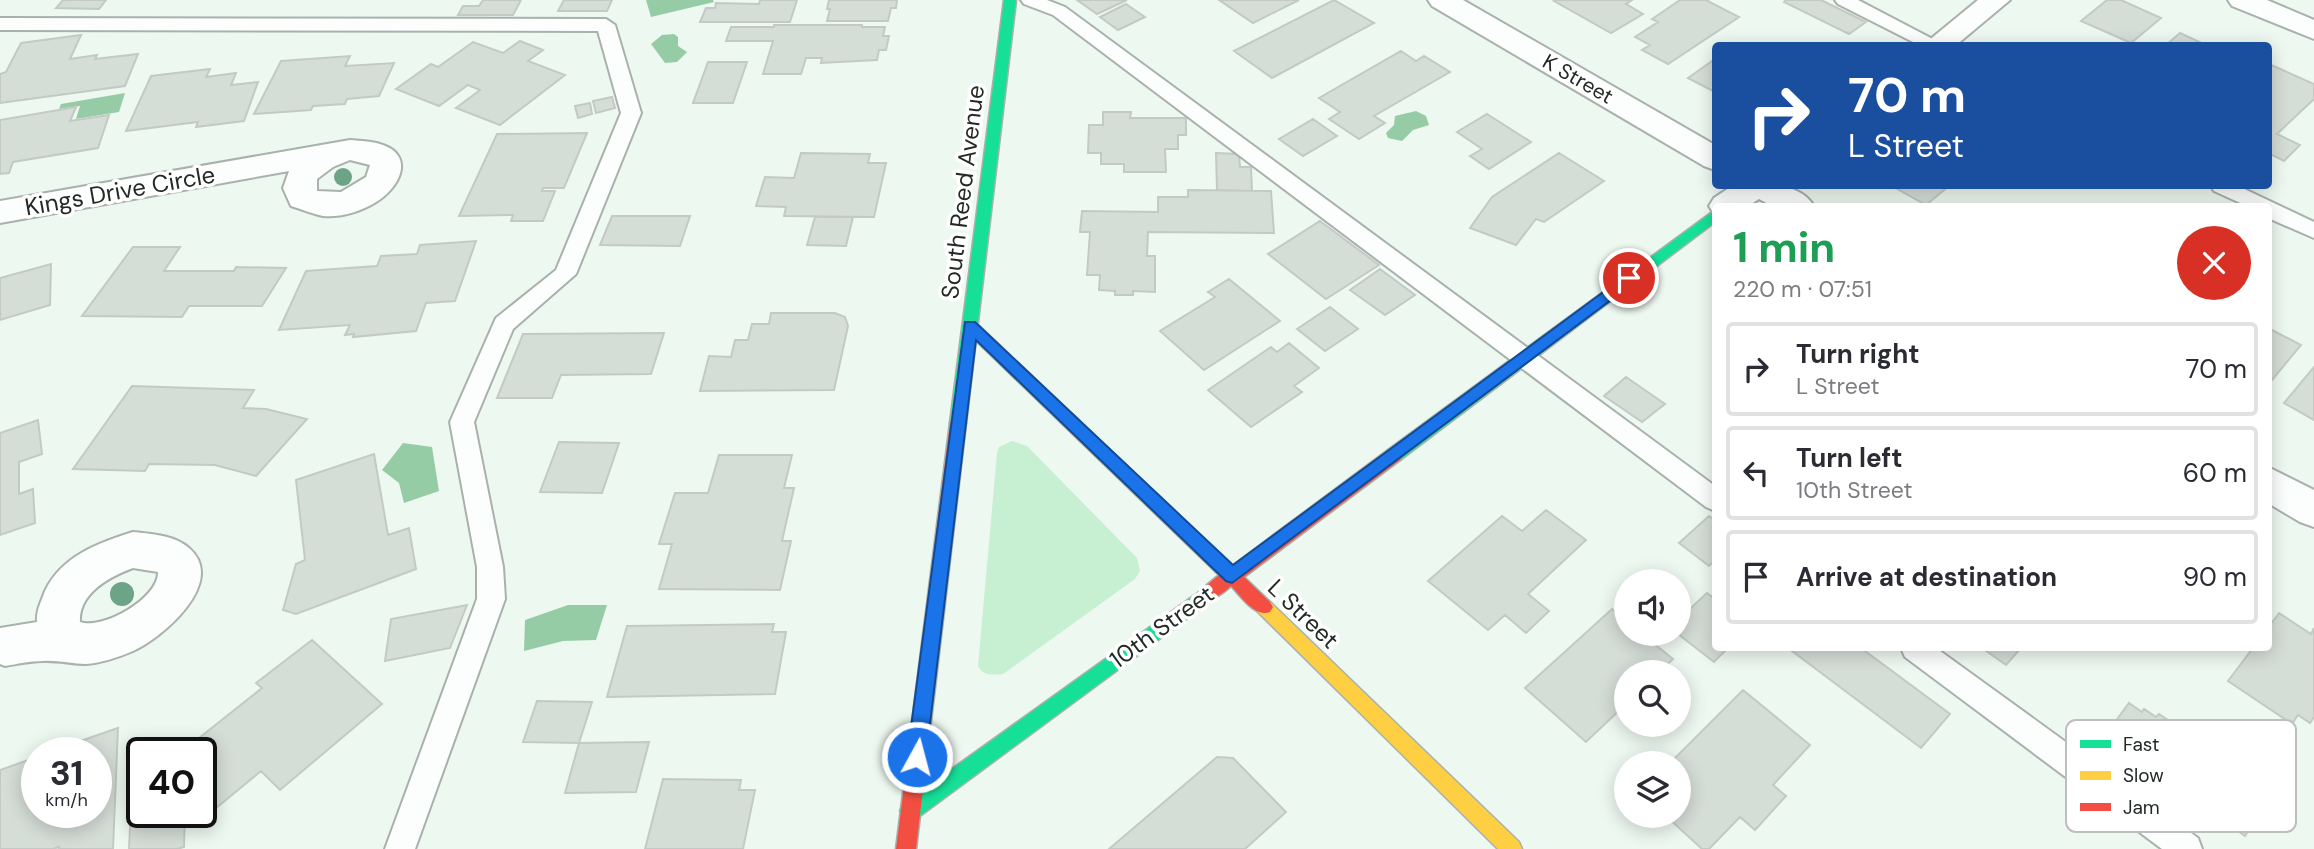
<!DOCTYPE html>
<meta charset="utf-8">
<style>
:root{--surface:#fff;--page:#f2f2f3;--text:#2b2b33;--muted:#7c7c81;--line:#e1e1e2}
body{margin:0;font-family:"DM Sans",sans-serif;background:var(--page);color:var(--text);height:100vh;display:flex;flex-direction:column;font-size:26px;white-space:nowrap}
*{box-sizing:border-box;margin:0}
p{font-size:23px;color:var(--muted)}
.icon{flex:none;width:38px;height:38px;fill:none;stroke:currentColor;stroke-width:2;stroke-linecap:round;stroke-linejoin:round}
.map{position:relative;flex:1;overflow:hidden}
.sheet{position:absolute;left:1712px;top:203px;width:560px;height:448px;display:flex;flex-direction:column;background:var(--surface);border-radius:7px;box-shadow:0 4px 18px #0003}
.sheet>*{flex:none}
.banner{position:absolute;left:1712px;top:42px;width:560px;height:147px;border-radius:7px;box-shadow:0 4px 18px #0003;background:#1a4fa0;color:#fff;overflow:hidden}
.controls{position:absolute;left:1614px;top:569px;display:grid;gap:14px}
.controls a{display:grid;place-items:center;width:77px;height:77px;border-radius:50%;background:var(--surface);box-shadow:0 4px 18px #0003;font-size:35px}
.speed{position:absolute;left:21px;top:737px;display:flex;gap:14px;font-size:35px;font-weight:700;text-align:center}
.speed>*{display:grid;place-content:center;width:91px;height:91px;border-radius:50%;background:var(--surface);box-shadow:0 4px 18px #0003;line-height:1}
.speed small{font-size:18px;font-weight:400}
.speed .limit{border:4px solid #111;border-radius:10px;background:#fff;color:#111}
.pin{position:absolute;display:grid;place-items:center;width:60px;height:60px;color:#fff;margin:-30px;border:4px solid #fff;border-radius:50%;box-shadow:0 2px 7px #0007}
.me{position:absolute;width:77px;margin:-38px;rotate:7deg;stroke-linejoin:round;filter:drop-shadow(0 0 5px #0008)}
.turn{display:flex;align-items:center;gap:24px;height:147px;padding:0 21px;font-size:32px}
.turn .icon{width:91px;height:91px;stroke-width:2.5}
.turn b{display:block;font-size:49px;line-height:60px}
.round{display:grid;place-items:center;flex:none;width:74px;height:74px;border-radius:37px;background:var(--page)}
.head{display:flex;align-items:center;justify-content:space-between;height:119px;padding:0 21px}
h1{font-size:42px;font-weight:700;line-height:52px;color:#1e9e55}
ul{padding:0;list-style:none}
li{display:flex;align-items:center;gap:21px;height:94px;margin:0 14px 10px;padding:0 7px;border:4px solid var(--line);border-radius:7px}
li div{flex:1}
li b{display:block;font-size:26px}
li em{font-style:normal}
.map>svg:first-child{display:block}
</style>
<div class="map">
<svg width="2314" height="849" viewBox="0 0 2314 849">
<rect width="100%" height="100%" fill="#edf8f0"/>
<path fill="#c7efd2" d="M1012,441L1027,446L1137,558L1140,571L1135,579L1003,674C993,675 983,676 978,666L997,453L999,447Z"/>
<path fill="#96cca5" d="M646,0H713L714,2L651,17Z
M674,34L678,37V46L687,52L677,62L665,63L651,44L662,35Z
M125,93L119,112L76,119L80,106L59,109L61,104Z
M1416,111L1426,116L1429,125L1413,130L1402,141L1388,138L1386,133L1394,125L1395,116Z
M403,443L432,447L439,491L404,503L399,483L382,470Z
M568,605H607L596,640L563,641L524,651L525,620Z"/>
<path fill="#d5ddd7" stroke="#c3cac5" stroke-width="2" d="M63,0H106L99,9L56,8Z
M483,0H521L513,15H458L463,6H479Z
M564,0H612L607,11H558Z
M760,0H797L790,22H700L706,8H715L716,3L759,4Z
M829,0H897L896,8H891L888,21H827L830,9H827Z
M1077,0H1127L1097,14Z
M1219,0H1299L1253,23Z
M1334,0L1374,23L1272,78L1234,51Z
M1557,0H1632L1626,4L1643,14L1611,33L1554,1Z
M1680,0H1706L1739,17L1668,64L1642,50L1650,45L1635,37L1658,22L1652,19Z
M1786,0H1821L1866,22L1849,34L1784,2Z
M2107,0H2121L2161,18L2131,43L2081,21Z
M1126,4L1145,17L1118,30L1100,17Z
M774,25H862V27H885L883,36H889L886,50H879L877,60L821,63L822,58H806L801,74H763L773,41H726L731,27H774Z
M2180,33L2208,46H2165Z
M81,35L70,59L97,55L95,59L138,54L125,86L0,103V74L6,72L21,43Z
M520,41L543,50L528,61L565,75L500,125L456,108L480,90L468,85L439,106L396,89L431,64L438,67L473,42L503,53Z
M1401,51L1416,61L1424,56L1450,72L1374,116L1385,123L1359,139L1329,119L1340,112L1319,98Z
M350,56L345,66L394,63L379,96L347,99L345,104L313,106L311,110L254,114L281,61Z
M1715,59V92L1688,78Z
M708,62H747L733,103H693Z
M2269,64L2314,84V99L2277,134L2300,145L2284,161L2268,153Z
M210,69L206,77L236,73L231,85L258,82L244,121L196,127L198,122L126,131L151,76Z
M612,97L615,108L596,113L593,101Z
M590,103L592,114L578,118L575,106Z
M76,107L70,121L109,115L98,148L13,162L9,173L0,174V120Z
M1103,112H1131L1130,118H1186V135H1178V149H1165L1166,172H1124V164H1101V153H1088L1089,125H1103Z
M1487,114L1531,142L1489,169L1470,156L1482,149L1457,132Z
M1313,119L1337,136L1303,156L1279,139Z
M587,133L564,188H543L542,191H555L543,221H511L513,215L459,216L497,134Z
M801,153L870,154L868,163H886L874,217L784,216L786,207L756,206L765,177L794,178Z
M1216,153L1239,154L1240,167H1251L1252,191L1217,190Z
M1559,153L1604,181L1544,222L1536,219L1516,245L1470,228L1492,197Z
M1892,186H1949L1926,205Z
M1188,190L1271,191L1274,233L1148,232L1147,256H1155V292L1133,291V295H1115V291L1099,290L1100,275H1087L1090,232H1080L1082,211L1158,212V197H1188Z
M612,216H690L680,246L600,245Z
M815,217H853L846,246L807,245Z
M1320,221L1379,265L1326,299L1268,254Z
M476,241L455,301L426,303L416,331L353,337L354,334L345,335L350,325L279,330L306,271L377,266L381,256L417,254L420,245Z
M133,247H180L164,271H234L236,267L286,268L262,306H189L182,317L82,316Z
M51,264L50,305L0,320V278Z
M1380,269L1415,295L1385,315L1350,290Z
M1229,279L1280,321L1204,370L1160,331L1215,297L1208,292Z
M1330,307L1358,329L1325,351L1297,329Z
M771,313H835L845,317L848,326L834,390L700,391L709,356L731,357L735,340H748L752,324H769Z
M2272,330L2301,345L2268,385V333Z
M664,333L651,374L561,375L552,398H497L523,334Z
M1289,343L1319,368L1294,386L1302,392L1251,427L1208,390L1271,347L1277,352Z
M2314,367V420L2284,403Z
M1626,377L1665,404L1642,422L1604,396Z
M132,386L254,390L243,408L266,409L307,419L256,476L215,465L149,464L145,471L73,469Z
M38,420L42,454L19,462V494L33,489L35,523L0,535V433Z
M559,442L619,443L602,493L540,492Z
M374,454L388,535L409,528L416,569L296,614L283,610L296,564L305,560L296,480Z
M719,455H792L784,488H794L782,541H791L780,590L659,589L672,544H659L675,493H708Z
M1546,510L1586,540L1528,594L1549,611L1526,633L1505,615L1488,630L1428,581L1502,516L1522,531Z
M1709,516L1715,520V560L1709,566L1679,543Z
M1707,593L1715,599V648H1728L1714,662L1678,634V620Z
M467,605L450,648L385,661L391,619Z
M1612,609L1626,620V634H1642L1673,659L1659,672H1626V704L1586,742L1525,688Z
M2279,613L2311,634L2314,628V717L2310,723L2298,715L2292,724L2228,681L2253,648H2268V628Z
M774,624L772,632H786L775,694L607,697L627,626Z
M312,640L382,704L280,790L261,771L215,809L201,797V752H166L194,742L262,688L256,683Z
M1788,648H1861L1950,714L1921,748Z
M1982,648H2021L2006,665Z
M1743,690L1810,745L1773,785L1786,796L1755,830L1740,817L1709,849H1702L1666,816H1678V763H1670Z
M537,701L592,702L579,743L523,742Z
M2129,703L2142,712L2144,709L2156,717L2159,714L2273,791L2245,836L2104,737Z
M118,728L113,849H59V847L53,849H0V770L37,757V812H96V752H49Z
M649,742L636,792L565,793L579,743Z
M1217,757L1233,758L1286,812L1245,849H1109Z
M142,761V812H185L184,847L177,849H129L133,764Z
M663,779L741,780L739,790H755L743,849H645Z"/>
<g fill="none" stroke-linecap="round" stroke-linejoin="round">
<defs>
<path id="lane" d="M1021,0H1047L1065,7L1715,486V511L1706,507L1053,15L1024,4Z
M1835,0H1858L1946,46H1921L1838,4Z
M0,18L606,19L615,25L641,113L576,274L513,329L474,422L503,567L505,599L415,849H385L477,599V567L450,422L496,318L556,270L621,113L598,31L0,30Z
M2211,186H2238L2314,222V238L2268,218V206H2247L2214,191Z
M1901,648H1936L2198,838L2202,849H2162L1905,657Z"/>
<path id="street" d="M1428,0H1463L1715,145V170L1704,166L1432,6Z
M1978,0H2010L1955,46H1922Z
M2228,0H2267L2314,20V39L2232,6Z
M350,140C361,141 373,141 383,145C416,157 398,189 376,202C362,211 340,218 323,216C313,214 301,209 291,206L283,188L289,171L0,223V201ZM350,160L370,165L366,177L341,192L317,191V179L333,167Z
M1732,186C1760,186 1797,179 1814,206H1772L1759,199L1748,206H1715L1714,214L1709,206L1714,198Z
M2268,467L2314,490V527L2300,522L2268,503Z
M133,532C152,534 174,535 189,548C228,582 162,638 133,651C119,657 101,663 86,664C72,664 57,660 43,661C30,661 17,664 5,666L0,664V628L37,622C36,611 41,602 45,591C62,556 98,543 133,532ZM133,568L158,572C159,598 103,630 80,622C78,593 111,576 133,568Z"/>
<path id="fast" d="M1004,0H1016L966,423L964,427H952L950,423Z
M1715,210V222L1400,460H1388L1386,455L1388,450Z
M1213,582L1219,585L1222,590L1219,595L917,818L910,821L903,818L900,811L903,804Z"/>
<path id="slow" d="M1264,599L1270,602L1519,842L1522,849H1498L1258,612L1255,607L1258,602Z"/>
<path id="jam" d="M970,321L975,322L1232,566L1388,450H1400L1402,455L1400,460L1244,577L1270,602L1273,607L1270,612C1255,618 1241,596 1231,586C1223,593 1217,599 1207,595L1204,590L1207,585L1219,575L965,330L963,326Z
M958,417L964,419L966,423L916,849H896L950,423L952,419Z"/>
</defs>
<use href="#lane" stroke="#a9b1ab" stroke-width="4"/>
<use href="#street" stroke="#a9b1ab" stroke-width="4"/>
<use href="#fast" stroke="#a9b1ab" stroke-width="3"/>
<use href="#slow" stroke="#a9b1ab" stroke-width="3"/>
<use href="#jam" stroke="#a9b1ab" stroke-width="3"/>
<use href="#lane" fill="#fcfefd" fill-rule="evenodd"/>
<use href="#street" fill="#fcfefd" fill-rule="evenodd"/>
<use href="#fast" fill="#16e098" fill-rule="evenodd"/>
<use href="#slow" fill="#ffcf43" fill-rule="evenodd"/>
<use href="#jam" fill="#f24e42" fill-rule="evenodd"/>
</g>
<g fill="#6da386">
<circle cx="343" cy="177" r="9"/>
<circle cx="122" cy="594" r="12"/>
</g>
<path fill="#1a73e8" stroke="#114b97" stroke-width="2" d="M1629,273L1635,275L1637,278L1635,282L1232,583L1226,581L976,340L926,757L923,764L917,766L910,764L907,757L965,322H975L1233,565Z"/>
<g text-anchor="middle" stroke-width="7" stroke-linejoin="round" paint-order="stroke">
<g font-size="21" fill="#232a25" stroke="#fff">
<text transform="translate(1578 79) rotate(30)" y="7">K Street</text>
</g>
<g font-size="24" fill="#232a25" stroke="#fff">
<text transform="translate(120 191) rotate(-10)" y="8">Kings Drive Circle</text>
<text transform="translate(963 192) rotate(-83)" y="8">South Reed Avenue</text>
<text transform="translate(1303 614) rotate(44)" y="8">L Street</text>
<text transform="translate(1162 627) rotate(-36)" y="8">10th Street</text>
</g>
</g>
<rect x="2066" y="720" width="230" height="112" rx="10" fill="#fff" stroke="#bdbfbe" stroke-width="2"/>
<rect x="2080" y="740" width="31" height="8" fill="#16e098"/>
<rect x="2080" y="771" width="31" height="9" fill="#ffcf43"/>
<rect x="2080" y="803" width="31" height="8" fill="#f24e42"/>
<g font-size="19" fill="#232a25">
<text x="2123" y="751">Fast</text>
<text x="2123" y="782">Slow</text>
<text x="2123" y="814">Jam</text>
</g>
</svg>
<div class="controls">
<a><svg class="icon" aria-label="sound" viewBox="0 0 24 24"><path d="M4 9h4l5-4v14l-5-4H4zM17 9q2 3 0 6"/></svg></a>
<a><svg class="icon" aria-label="search" viewBox="0 0 24 24"><circle cx="10" cy="10" r="6"/><path d="M15 15l6 6"/></svg></a>
<a><svg class="icon" aria-label="layers" viewBox="0 0 24 24"><path d="M12 4l9 5-9 5-9-5zM3 14l9 5 9-5"/></svg></a>
</div>
<div class="speed"><div>31<small>km/h</small></div><div class="limit">40</div></div>
<div class="pin" style="left:1629px;top:278px;background:#d93025"><svg class="icon" aria-label="arrive" viewBox="0 0 24 24"><path d="M6 21V4h12l-3 4 3 4H6"/></svg></div>
<svg class="me" style="left:917px;top:757px" viewBox="-20 -20 40 40"><circle r="17" fill="#1a73e8" stroke="#fff" stroke-width="3"/><path d="M0-11L8 9 0 5-8 9z" fill="#fff"/></svg>
<div class="banner">
<div class="turn"><svg class="icon" aria-label="right" viewBox="0 0 24 24"><path d="M7 20v-9h11M14 6l5 5-5 5"/></svg><div><b>70 m</b>L Street</div></div>
</div>
<section class="sheet">
<div class="head"><div><h1>1 min</h1><p>220 m · 07:51</p></div><a class="round" style="background:#d93025;color:#fff"><svg class="icon" aria-label="close" viewBox="0 0 24 24"><path d="M6 6l12 12M18 6L6 18"/></svg></a></div>
<ul>
<li><svg class="icon" aria-label="right" viewBox="0 0 24 24"><path d="M7 20v-9h11M14 6l5 5-5 5"/></svg><div><b>Turn right</b><p>L Street</p></div><em>70 m</em></li>
<li><svg class="icon" aria-label="left" viewBox="0 0 24 24"><path d="M17 20v-9H6M10 6l-5 5 5 5"/></svg><div><b>Turn left</b><p>10th Street</p></div><em>60 m</em></li>
<li><svg class="icon" aria-label="arrive" viewBox="0 0 24 24"><path d="M6 21V4h12l-3 4 3 4H6"/></svg><div><b>Arrive at destination</b></div><em>90 m</em></li>
</ul>
</section>
</div>
